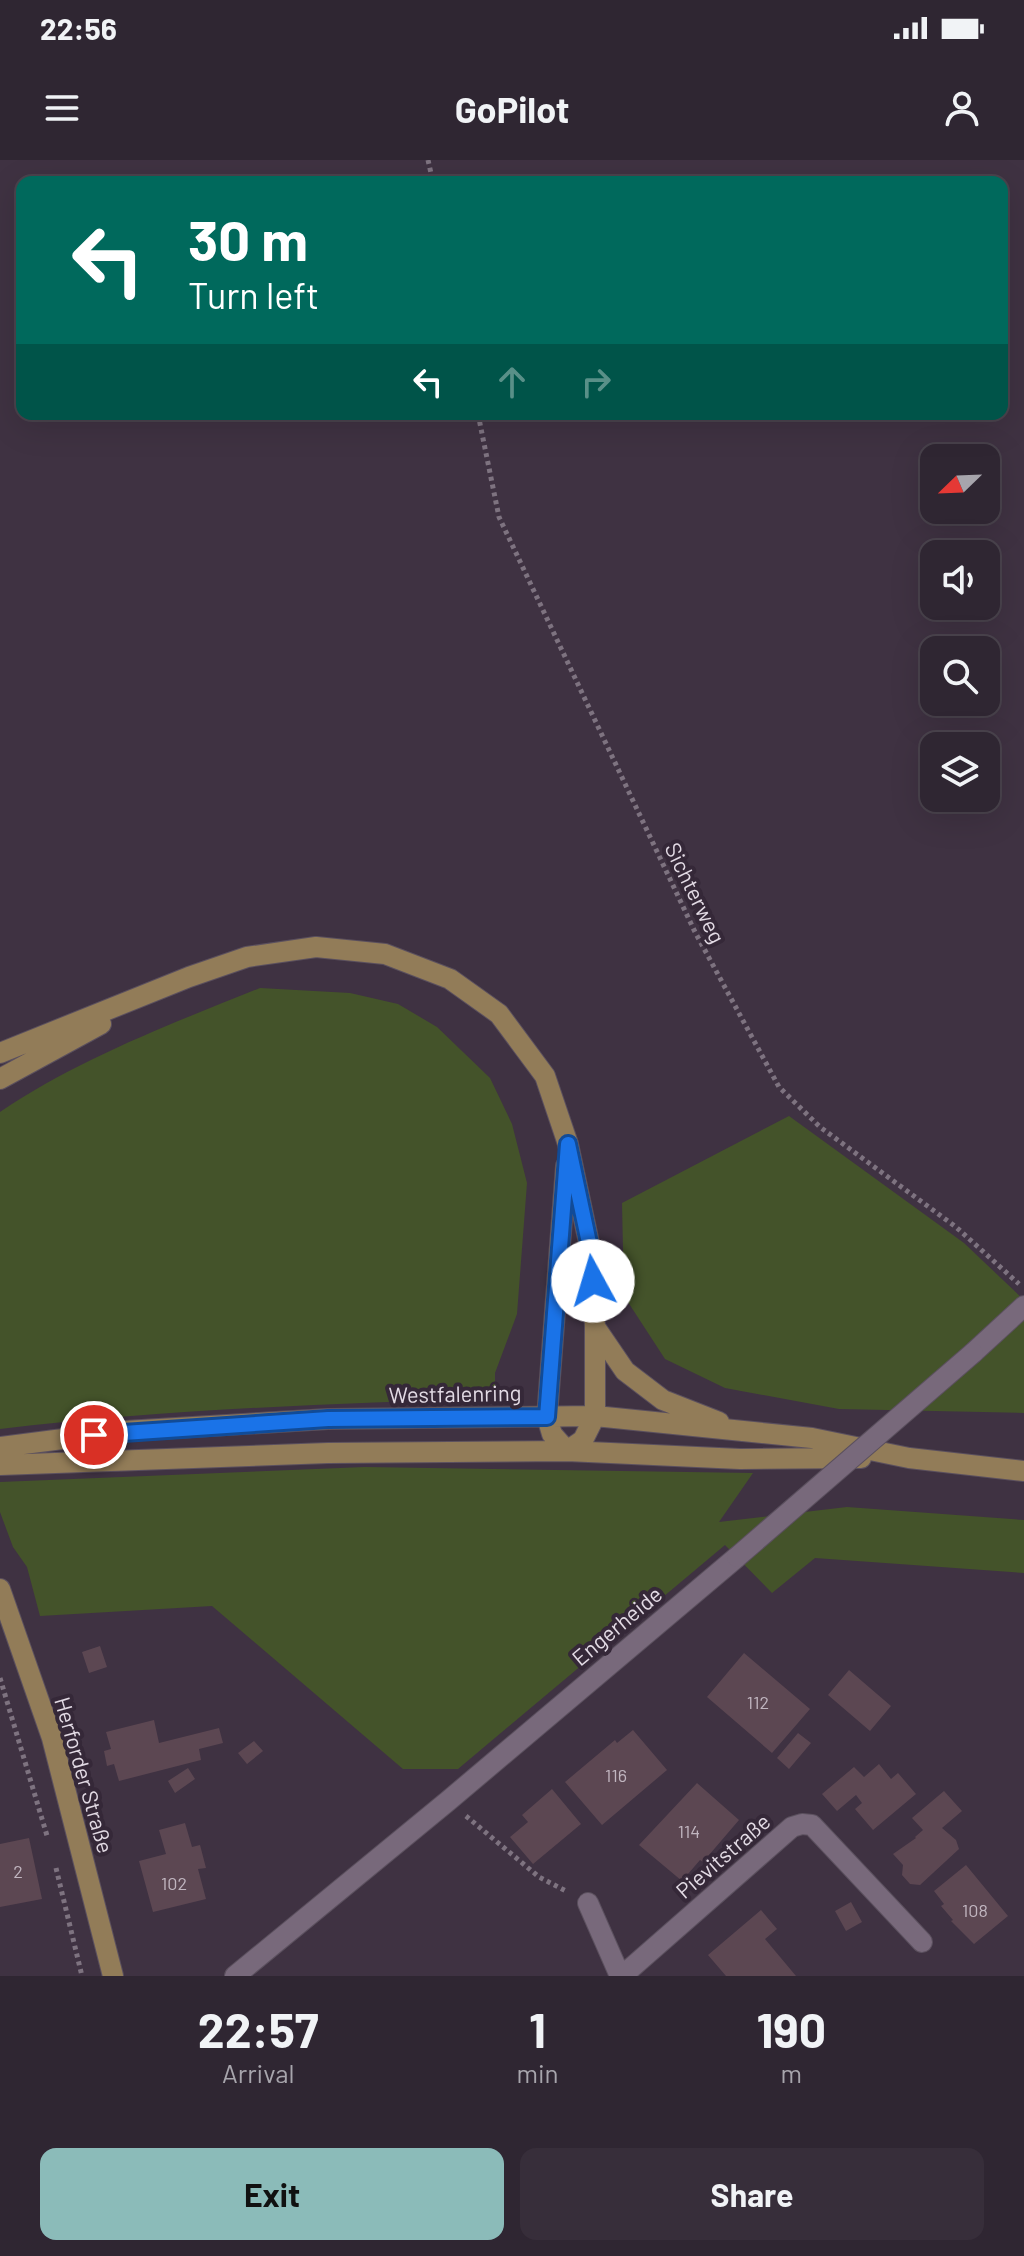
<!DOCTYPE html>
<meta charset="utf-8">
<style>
:root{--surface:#2f2632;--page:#372e3a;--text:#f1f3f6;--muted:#a7a5ac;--line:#4a434d;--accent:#8bbbb9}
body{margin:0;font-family:Barlow,sans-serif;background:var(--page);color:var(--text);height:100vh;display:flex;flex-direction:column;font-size:30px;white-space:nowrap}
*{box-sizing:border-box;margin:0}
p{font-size:26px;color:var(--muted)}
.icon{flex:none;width:44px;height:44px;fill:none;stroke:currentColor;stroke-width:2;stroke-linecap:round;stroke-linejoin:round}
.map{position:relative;height:1816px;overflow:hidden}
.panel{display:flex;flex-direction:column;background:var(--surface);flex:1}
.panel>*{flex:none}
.top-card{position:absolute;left:16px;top:16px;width:992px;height:244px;border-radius:16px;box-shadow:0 8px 32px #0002,0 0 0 2px var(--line);background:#00695c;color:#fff;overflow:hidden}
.needle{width:52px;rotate:247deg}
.controls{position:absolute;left:920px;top:284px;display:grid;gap:16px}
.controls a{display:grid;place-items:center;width:80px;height:80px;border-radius:16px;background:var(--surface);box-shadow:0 8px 32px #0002,0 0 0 2px var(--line);font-size:40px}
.pin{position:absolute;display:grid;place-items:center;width:68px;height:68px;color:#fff;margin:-34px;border:4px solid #fff;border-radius:50%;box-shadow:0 2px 8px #0007}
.me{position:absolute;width:88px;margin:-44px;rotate:354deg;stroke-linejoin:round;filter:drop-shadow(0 0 6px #0008)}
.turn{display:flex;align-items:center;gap:28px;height:168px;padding:0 40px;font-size:36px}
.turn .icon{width:104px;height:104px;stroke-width:2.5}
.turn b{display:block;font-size:56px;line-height:68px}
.lanes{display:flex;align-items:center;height:76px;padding:0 40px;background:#0003;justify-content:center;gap:40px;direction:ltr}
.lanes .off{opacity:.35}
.eta{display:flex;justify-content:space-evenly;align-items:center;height:136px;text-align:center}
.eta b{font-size:48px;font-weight:700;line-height:56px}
.cta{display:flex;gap:16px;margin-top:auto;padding:16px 40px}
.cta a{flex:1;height:92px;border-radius:16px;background:var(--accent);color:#111;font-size:32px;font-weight:700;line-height:92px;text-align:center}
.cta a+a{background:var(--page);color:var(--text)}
.status{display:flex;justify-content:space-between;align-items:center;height:56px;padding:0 40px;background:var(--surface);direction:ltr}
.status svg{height:22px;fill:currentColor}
header{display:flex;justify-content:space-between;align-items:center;height:104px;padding:0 40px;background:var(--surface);font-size:36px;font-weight:700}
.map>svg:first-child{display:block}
</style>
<div class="status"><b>22:56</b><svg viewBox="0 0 49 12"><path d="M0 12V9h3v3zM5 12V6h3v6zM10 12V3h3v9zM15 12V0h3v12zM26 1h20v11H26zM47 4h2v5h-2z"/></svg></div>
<header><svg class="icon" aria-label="menu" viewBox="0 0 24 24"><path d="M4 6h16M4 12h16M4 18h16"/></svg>GoPilot<svg class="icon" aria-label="person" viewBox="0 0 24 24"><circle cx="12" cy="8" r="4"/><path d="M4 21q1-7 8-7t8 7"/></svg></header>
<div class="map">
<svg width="1024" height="1816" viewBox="0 0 1024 1816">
<rect width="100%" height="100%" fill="#3f3242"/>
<path fill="#44532a" d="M260,828L350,833L398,844L437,867L490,918L512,964L527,1023L517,1154L495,1213V1238C330,1244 165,1249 0,1269V952C78,899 173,863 260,828Z
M789,956L964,1083L1024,1140V1253L839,1249L725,1228L665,1199L624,1136L622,1043Z
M365,1307L753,1313L719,1362L847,1347L1024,1360V1413L815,1398L772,1433L725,1385L458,1609H403L212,1446L40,1456L27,1407L13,1387L0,1352V1322Z"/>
<path fill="#5c4752" d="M100,1486L107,1507L89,1513L82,1492Z
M744,1493L810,1549L772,1593L707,1537Z
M849,1510L891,1546L870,1571L828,1535Z
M154,1560L159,1583L219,1568L223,1583L199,1589L201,1600L119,1621L114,1604L107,1606L104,1591L111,1589L106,1572Z
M633,1570L667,1610L602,1665L565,1622L615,1580L617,1583Z
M798,1573L811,1583L789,1609L777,1598Z
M254,1581L263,1591L247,1604L238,1593Z
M879,1604L891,1619L898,1613L916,1634L873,1670L855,1649L862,1643L856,1635L837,1651L822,1634L854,1607L864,1617Z
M188,1608L195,1619L175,1633L168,1621Z
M697,1623L739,1660L703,1702L700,1700L682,1721L639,1685Z
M552,1629L581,1664L533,1704L510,1677L528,1662L522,1655Z
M944,1631L962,1651L942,1668L956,1680L959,1689L920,1725L910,1724L902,1715L903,1705L893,1694L916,1678L915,1677L923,1670L912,1658Z
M185,1663L192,1687L200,1685L206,1708L198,1709L206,1739L153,1752L139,1701L166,1694L159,1670Z
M29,1678L42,1739L0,1747V1684Z
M966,1705L1008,1756L974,1784L951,1761L953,1760L941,1746L944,1744L934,1731Z
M851,1742L862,1762L846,1771L835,1751Z
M761,1750L777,1769L765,1779L796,1816H726L708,1795Z"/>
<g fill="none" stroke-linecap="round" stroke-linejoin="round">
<defs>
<path id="street" d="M973,1193L1024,1146
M588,1743L620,1816
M235,1816L448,1641L737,1397
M622,1816L792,1667L802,1664L812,1665L922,1782"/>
<path id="secondary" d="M0,893L189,817L247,797L316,787L385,794L450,819L499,854L545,916L568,984L592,1097L595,1167V1256L583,1280L567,1291
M0,919L101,864
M566,1006L547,1257L552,1274L567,1291
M595,1167L625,1211L663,1240L719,1262
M0,1287L125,1271L328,1259L595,1256L812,1278L909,1298L1024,1311
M0,1305L328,1293L567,1291L740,1299L861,1298
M0,1429L52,1578L113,1816"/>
</defs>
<use href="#street" stroke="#5b505e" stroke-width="22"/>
<use href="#secondary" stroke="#5b505e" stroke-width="22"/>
<path stroke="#7e7380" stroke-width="5" stroke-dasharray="4 4" stroke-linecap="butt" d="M428,0L433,22
M478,254L499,357L695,772L779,927L820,967L956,1067L1019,1124
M0,1518L48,1679
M466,1656L539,1717L566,1731
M56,1708L82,1816"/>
<use href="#street" stroke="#78697b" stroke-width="20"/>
<use href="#secondary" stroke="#927c58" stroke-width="20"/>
<defs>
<path id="street-bridge" d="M737,1397L973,1193"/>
</defs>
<use href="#street-bridge" stroke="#5b505e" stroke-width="22" stroke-linecap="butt"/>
<use href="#street-bridge" stroke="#78697b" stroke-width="20"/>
</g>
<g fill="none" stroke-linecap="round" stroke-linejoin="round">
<defs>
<path id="route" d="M94,1275L328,1259L547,1257L568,984L592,1097L593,1121"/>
</defs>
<use href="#route" stroke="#114b97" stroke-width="20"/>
<use href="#route" stroke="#1a73e8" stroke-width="14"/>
</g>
<g text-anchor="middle" stroke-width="8" stroke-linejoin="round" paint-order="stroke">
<g font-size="18" fill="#c1b6c0">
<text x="758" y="1549">112</text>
<text x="616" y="1622">116</text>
<text x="689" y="1678">114</text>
<text x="18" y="1718">2</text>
<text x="174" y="1730">102</text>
<text x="975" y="1757">108</text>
</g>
<g font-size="22" fill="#e3dbe5" stroke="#352838">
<text transform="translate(695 733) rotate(64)" y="8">Sichterweg</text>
<text transform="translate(455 1234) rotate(-1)" y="8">Westfalenring</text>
<text transform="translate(617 1466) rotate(-40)" y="8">Engerheide</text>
<text transform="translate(84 1615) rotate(74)" y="8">Herforder Straße</text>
<text transform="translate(723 1696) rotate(-41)" y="8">Pievitstraße</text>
</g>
</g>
</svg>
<div class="controls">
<a><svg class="needle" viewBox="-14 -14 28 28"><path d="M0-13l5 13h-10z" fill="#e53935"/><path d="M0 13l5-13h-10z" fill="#a7a5ac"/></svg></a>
<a><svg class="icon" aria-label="sound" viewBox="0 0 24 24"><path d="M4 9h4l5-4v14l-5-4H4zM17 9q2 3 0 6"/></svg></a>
<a><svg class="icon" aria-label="search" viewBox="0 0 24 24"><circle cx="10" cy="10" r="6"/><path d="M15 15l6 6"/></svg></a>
<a><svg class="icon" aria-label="layers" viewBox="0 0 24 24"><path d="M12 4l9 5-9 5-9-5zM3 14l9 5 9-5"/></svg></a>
</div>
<div class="pin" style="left:94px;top:1275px;background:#d93025"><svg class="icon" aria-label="arrive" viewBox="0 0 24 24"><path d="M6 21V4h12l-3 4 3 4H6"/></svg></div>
<svg class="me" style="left:593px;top:1121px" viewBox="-20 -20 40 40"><circle r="19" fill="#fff"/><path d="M0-13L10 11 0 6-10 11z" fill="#1a73e8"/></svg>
<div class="top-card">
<div class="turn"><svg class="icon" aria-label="left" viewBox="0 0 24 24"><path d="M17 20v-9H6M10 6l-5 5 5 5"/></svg><div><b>30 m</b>Turn left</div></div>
<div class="lanes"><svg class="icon" aria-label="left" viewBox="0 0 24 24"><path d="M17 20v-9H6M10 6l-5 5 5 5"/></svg><svg class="icon off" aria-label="ahead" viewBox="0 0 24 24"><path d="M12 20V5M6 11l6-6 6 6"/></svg><svg class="icon off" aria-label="right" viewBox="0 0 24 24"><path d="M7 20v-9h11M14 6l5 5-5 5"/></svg></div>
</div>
</div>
<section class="panel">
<div class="eta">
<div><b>22:57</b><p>Arrival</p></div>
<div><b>1</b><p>min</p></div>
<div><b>190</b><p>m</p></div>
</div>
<div class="cta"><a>Exit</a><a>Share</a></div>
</section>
